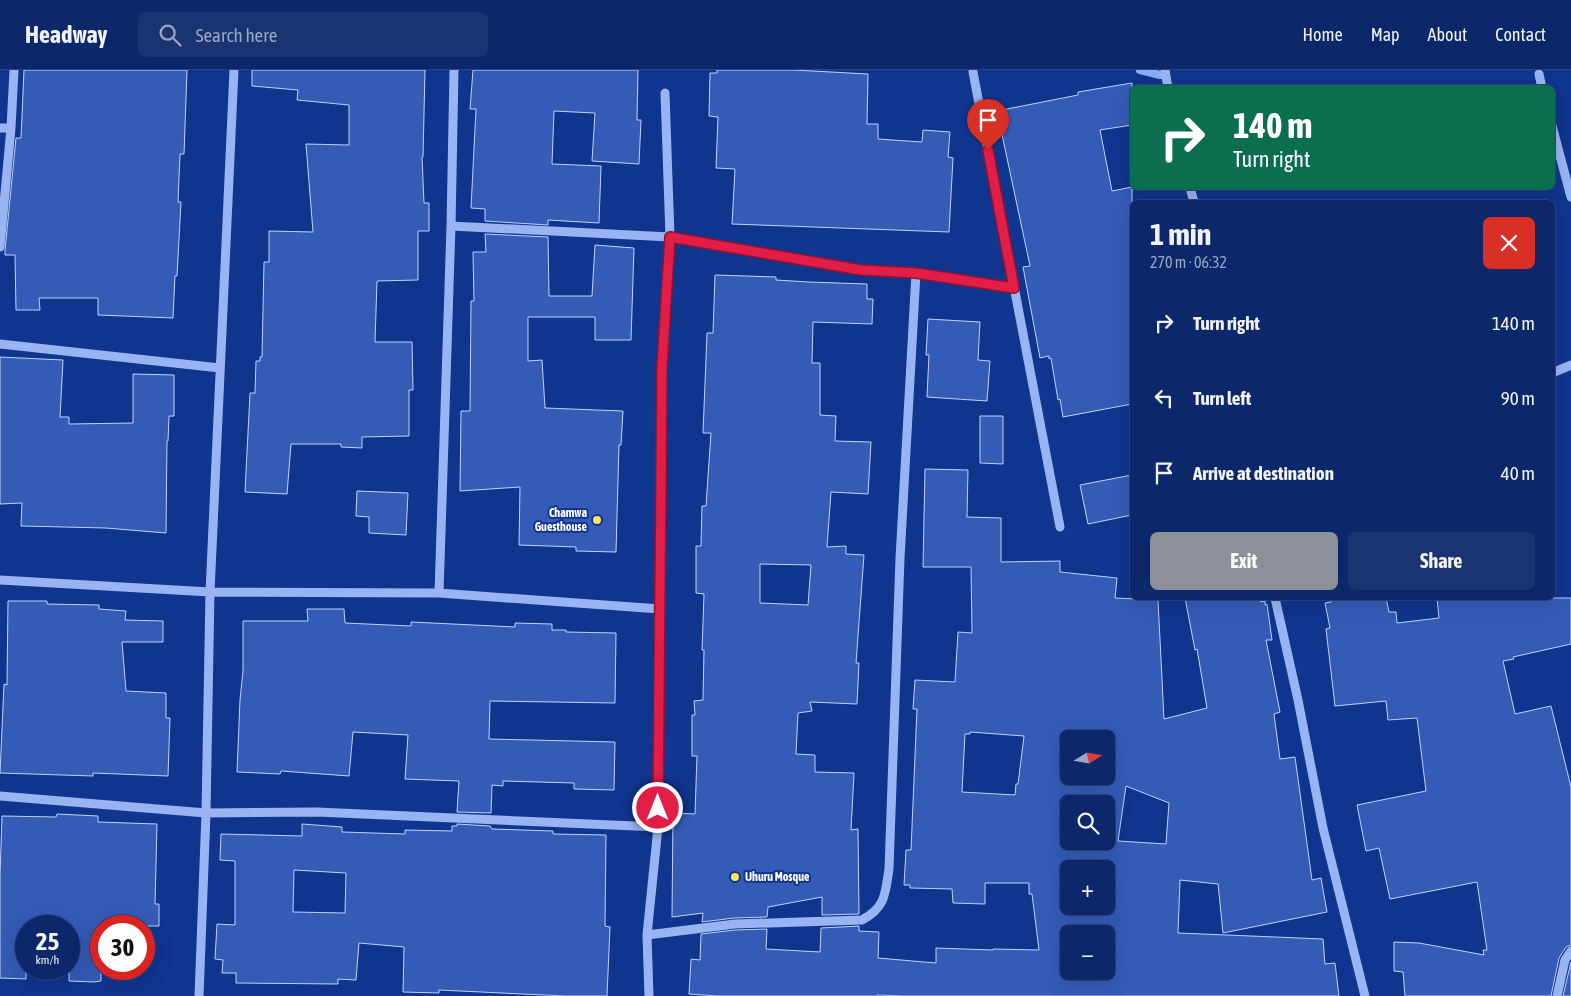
<!DOCTYPE html>
<meta charset="utf-8">
<style>
:root{--surface:#0c286a;--page:#1a3472;--text:#f1f3f6;--muted:#9aa6c1;--line:#2c447e;--accent:#8c9099}
body{margin:0;font-family:"Asap Condensed",sans-serif;background:var(--page);color:var(--text);height:100vh;display:flex;flex-direction:column;font-size:19px;white-space:nowrap}
*{box-sizing:border-box;margin:0}
p{font-size:16px;color:var(--muted)}
.icon{flex:none;width:28px;height:28px;fill:none;stroke:currentColor;stroke-width:2;stroke-linecap:round;stroke-linejoin:round}
.map{position:relative;flex:1;overflow:hidden}
.side{position:absolute;left:1130px;top:130px;width:425px;height:400px;display:flex;flex-direction:column;background:var(--surface);border-radius:8px;box-shadow:0 5px 20px #0002,0 0 0 1px var(--line)}
.side>*{flex:none}
.hud{position:absolute;left:1130px;top:15px;width:425px;height:105px;border-radius:8px;box-shadow:0 5px 20px #0002,0 0 0 1px var(--line);background:#0b6e4f;color:#fff;overflow:hidden}
.needle{width:32px;rotate:79deg}
.controls{position:absolute;left:1060px;top:660px;display:grid;gap:10px}
.controls a{display:grid;place-items:center;width:55px;height:55px;border-radius:8px;background:var(--surface);box-shadow:0 5px 20px #0002,0 0 0 1px var(--line);font-size:25px}
.speed{position:absolute;left:15px;top:845px;display:flex;gap:10px;font-size:25px;font-weight:700;text-align:center}
.speed>*{display:grid;place-content:center;width:65px;height:65px;border-radius:50%;background:var(--surface);box-shadow:0 5px 20px #0002,0 0 0 1px var(--line);line-height:1}
.speed small{font-size:12px;font-weight:400}
.speed .limit{border:8px solid #d22;background:#fff;color:#111}
.pin{position:absolute;display:grid;place-items:center;width:42px;height:42px;color:#fff;margin:-51px -21px;border-radius:50% 50% 50% 0;rotate:-45deg;box-shadow:0 0 5px #0007}
.pin .icon{rotate:45deg}
.me{position:absolute;width:55px;margin:-28px;rotate:0deg;stroke-linejoin:round;filter:drop-shadow(0 0 4px #0008)}
.turn{display:flex;align-items:center;gap:18px;height:105px;padding:0 20px;font-size:22px}
.turn .icon{width:65px;height:65px;stroke-width:2.5}
.turn b{display:block;font-size:35px;line-height:42px}
.round{display:grid;place-items:center;flex:none;width:52px;height:52px;border-radius:8px;background:var(--page)}
.overview{display:flex;align-items:center;justify-content:space-between;height:85px;padding:0 20px}
h1{font-size:30px;font-weight:700;line-height:38px}
.primary-button{display:flex;gap:10px;margin-top:auto;padding:10px 20px}
.primary-button a{flex:1;height:58px;border-radius:8px;background:var(--accent);color:#fff;font-size:20px;font-weight:700;line-height:58px;text-align:center}
.primary-button a+a{background:var(--page);color:var(--text)}
ul{padding:0;list-style:none}
li{display:flex;align-items:center;gap:15px;height:75px;padding:0 20px}
li div{flex:1}
li b{display:block;font-size:19px}
li em{font-style:normal}
header{display:flex;align-items:center;gap:30px;box-sizing:border-box;height:70px;padding:0 25px;background:var(--surface);border-bottom:1px solid var(--line)}
header strong{font-size:24px}
nav{display:flex;gap:28px;margin-inline-start:auto;font-size:18px}
.search{width:350px;height:45px;background:var(--page);display:flex;align-items:center;gap:12px;box-sizing:border-box;padding:0 18px;border-radius:8px;color:var(--muted);font-size:19px}
.map>svg:first-child{display:block}
</style>
<header>
<strong>Headway</strong>
<div class="search"><svg class="icon" aria-label="search" viewBox="0 0 24 24"><circle cx="10" cy="10" r="6"/><path d="M15 15l6 6"/></svg>Search here</div>
<nav><a>Home</a><a>Map</a><a>About</a><a>Contact</a></nav>
</header>
<div class="map">
<svg width="1571" height="926" viewBox="0 0 1571 926">
<rect width="100%" height="100%" fill="#10358e"/>
<g fill="none" stroke-linecap="round" stroke-linejoin="round">
<path stroke="#8aadf6" stroke-width="8" d="M1140,0L1160,5"/>
</g>
<path fill="#345bb6" stroke="#c0d3fd" fill-rule="evenodd" d="M24,0H187L184,84H180L178,132H181L177,206H175L173,248L98,245V228H39L40,240H16L15,185H5V180L16,68H21Z
M252,0H425L423,87H422L424,133H429V161H418V210L377,211L375,272H412L413,320H409V366L362,367V378L341,377V374H291L287,424L245,422L250,323H255L256,291H260V287H262L264,192H269V161L313,162L306,74L349,75V35L297,30L298,20L252,16Z
M473,0H638L637,50H641L639,94L592,91L595,43L554,41L552,94L601,96L599,153L548,150V155L485,151V139L471,138L476,39H470Z
M717,0H794L868,4L867,54H878V69L922,72L923,60L950,62L948,87L953,88L949,162L732,154L735,99L716,98L718,47L709,46L710,3H717Z
M1132,13V55L1100,60L1112,121L1132,117V334L1063,347L1060,329L1058,330L1051,288L1049,289V286L1040,288L1023,197L1030,196L997,41L1078,25V22Z
M485,164L548,167L549,226H592L595,175L634,178L631,270H595V247H528V291L542,290L545,338L623,341L621,375H619L616,482L576,481V477L519,475L520,417L460,421L461,341H470L471,231H474L473,182H486Z
M715,205L776,207V210L809,212L867,214V229H873L872,254L813,252L812,293H820V345L836,346L835,371L871,372L868,424L831,422L827,477L846,476V484L864,485L856,593H859L857,634L810,632L812,641L798,643L796,684L815,685V702L854,703L851,760L858,759L859,844L822,845V827L768,837L767,847L734,848L702,852L703,843L672,847L673,743L695,744L697,686H692V645H695L694,631L703,630L704,580H702L704,524L696,523V476H701L702,436H706L711,363H703L707,263H713ZM760,494L811,495L808,535L760,533Z
M928,249L980,252L978,290L990,291L987,331L927,327L929,285H926Z
M0,287L63,290L60,347H69V354L133,353V304L174,305V346H169L168,371H167L166,463L106,458L21,456L22,433L0,434Z
M980,346H1003V394L980,393Z
M925,399L968,400L967,447L1001,448V492L1060,491V502L1117,508L1115,528L1158,530L1164,649L1207,638L1197,579L1195,580L1185,528H1260L1261,532L1265,531V535L1267,534L1272,570H1266L1280,642L1274,644L1280,689L1295,687L1312,810L1321,808L1327,842L1223,863L1218,814L1180,810L1178,863L1323,869L1325,894L1335,893L1339,926H902L877,925V926H717L689,924L691,889L700,890L701,864L735,860L767,859L766,879L820,882L821,858L859,856V861L879,862L878,888L936,893V878L993,880V879L1039,880L1032,824H1029V813H985V834L953,833L952,819L910,818V815H904L906,780H911L917,639H913L915,610L955,612L958,562L972,563L971,497H923ZM970,662L1024,666L1018,714H1016L1015,725L962,722L965,664H970ZM1069,669H1106V706H1069ZM1126,716L1169,733L1166,774L1118,771ZM1069,734H1106V771H1069ZM1069,799H1106V836H1069ZM1069,864H1106V901H1069Z
M1132,405V445L1088,454L1080,415Z
M357,421L408,423L406,465L369,463V447L356,446Z
M1331,528H1386L1389,542H1396L1397,553L1439,548L1437,528H1571V574L1513,587L1514,589L1503,591L1515,644L1551,636L1571,717V875L1566,877L1559,888L1551,926H1405L1403,902L1394,901V872L1419,873L1484,885L1483,880H1487L1477,812L1390,829L1379,778L1366,781L1357,735L1426,721L1417,648L1388,650L1386,631L1335,636L1326,559L1330,558L1325,533L1331,532Z
M8,531H47V534L99,535V539L126,541L125,550L163,551V572H122L126,621L166,623V648H170L168,706L93,703V706L0,703L4,614L7,615Z
M307,539H344L345,553L411,556V552L515,557V553L552,554V560H566V562L616,563L615,633L490,631L489,669L615,672L614,720L574,719V713L503,711V716L492,715L491,743L457,742L459,711L405,709L408,665L353,662L349,706L281,701L280,704L237,702L240,630L243,601V551H308Z
M57,744L98,746V752L157,754L155,834H159V856H101V911L94,912L69,911V856H26V909L0,908V806L2,746L56,747Z
M302,754L342,757V762L405,764V760L452,761V756H457V754L490,756L492,759L553,761V764L606,765L605,856L610,857L607,926H564L439,920V923L403,922L404,877L359,873L356,910L338,909V914L236,913V903H222L223,890L215,889L217,854L235,855V791L220,790L221,764L302,766ZM294,800L346,803L345,843L293,842Z
M1571,892V926H1563Z"/>
<g fill="none" stroke-linecap="round" stroke-linejoin="round">
<path stroke="#99b4f3" stroke-width="9" d="M1165,0L1168,18
M973,2L1060,457
M1539,4L1542,18
M1552,56L1571,127
M0,58H11
M1190,118L1194,132
M451,156L670,167L861,200L916,203L1013,218
M0,177L11,58L14,0
M0,274L220,298
M1552,303L1571,295
M0,510L210,522L439,523L660,539
M439,523L451,156L454,0
M1275,528L1298,630L1323,758L1365,926
M0,726L206,743L317,742L658,757
M647,865L735,854L862,850C886,837 885,824 889,799L900,488L916,203
M199,926L206,743L210,522L234,0
M649,926L647,865L658,757L662,297L670,167L665,23
M1557,926L1565,890L1571,881"/>
</g>
<g fill="none" stroke-linecap="round" stroke-linejoin="round">
<defs>
<path id="route" d="M658,738L662,296L670,167L861,200L916,203L1014,218L988,80"/>
</defs>
<use href="#route" stroke="#92132f" stroke-width="12"/>
<use href="#route" stroke="#e11d48" stroke-width="9"/>
</g>
<g fill="#ffe75a" stroke="#10358e" stroke-width="2">
<circle cx="597" cy="450" r="5"/>
<circle cx="735" cy="807" r="5"/>
</g>
<g text-anchor="middle" stroke-width="4" stroke-linejoin="round" paint-order="stroke">
<g font-size="12" font-weight="bold" fill="#fff" stroke="#10358e" text-anchor="end">
<text x="587" y="447">Chamwa<tspan x="587" dy="14">Guesthouse</tspan></text>
<text x="745" y="811" text-anchor="start">Uhuru Mosque</text>
</g>
</g>
</svg>
<div class="controls">
<a><svg class="needle" viewBox="-14 -14 28 28"><path d="M0-13l5 13h-10z" fill="#e53935"/><path d="M0 13l5-13h-10z" fill="#9aa6c1"/></svg></a>
<a><svg class="icon" aria-label="search" viewBox="0 0 24 24"><circle cx="10" cy="10" r="6"/><path d="M15 15l6 6"/></svg></a>
<a>+</a>
<a>−</a>
</div>
<div class="speed"><div>25<small>km/h</small></div><div class="limit">30</div></div>
<div class="pin" style="left:988px;top:80px;background:#d93025"><svg class="icon" aria-label="arrive" viewBox="0 0 24 24"><path d="M6 21V4h12l-3 4 3 4H6"/></svg></div>
<svg class="me" style="left:658px;top:738px" viewBox="-20 -20 40 40"><circle r="17" fill="#e11d48" stroke="#fff" stroke-width="3"/><path d="M0-11L8 9 0 5-8 9z" fill="#fff"/></svg>
<div class="hud">
<div class="turn"><svg class="icon" aria-label="right" viewBox="0 0 24 24"><path d="M7 20v-9h11M14 6l5 5-5 5"/></svg><div><b>140 m</b>Turn right</div></div>
</div>
<section class="side">
<div class="overview"><div><h1>1 min</h1><p>270 m · 06:32</p></div><a class="round" style="background:#d93025;color:#fff"><svg class="icon" aria-label="close" viewBox="0 0 24 24"><path d="M6 6l12 12M18 6L6 18"/></svg></a></div>
<ul>
<li><svg class="icon" aria-label="right" viewBox="0 0 24 24"><path d="M7 20v-9h11M14 6l5 5-5 5"/></svg><div><b>Turn right</b></div><em>140 m</em></li>
<li><svg class="icon" aria-label="left" viewBox="0 0 24 24"><path d="M17 20v-9H6M10 6l-5 5 5 5"/></svg><div><b>Turn left</b></div><em>90 m</em></li>
<li><svg class="icon" aria-label="arrive" viewBox="0 0 24 24"><path d="M6 21V4h12l-3 4 3 4H6"/></svg><div><b>Arrive at destination</b></div><em>40 m</em></li>
</ul>
<div class="primary-button"><a>Exit</a><a>Share</a></div>
</section>
</div>
